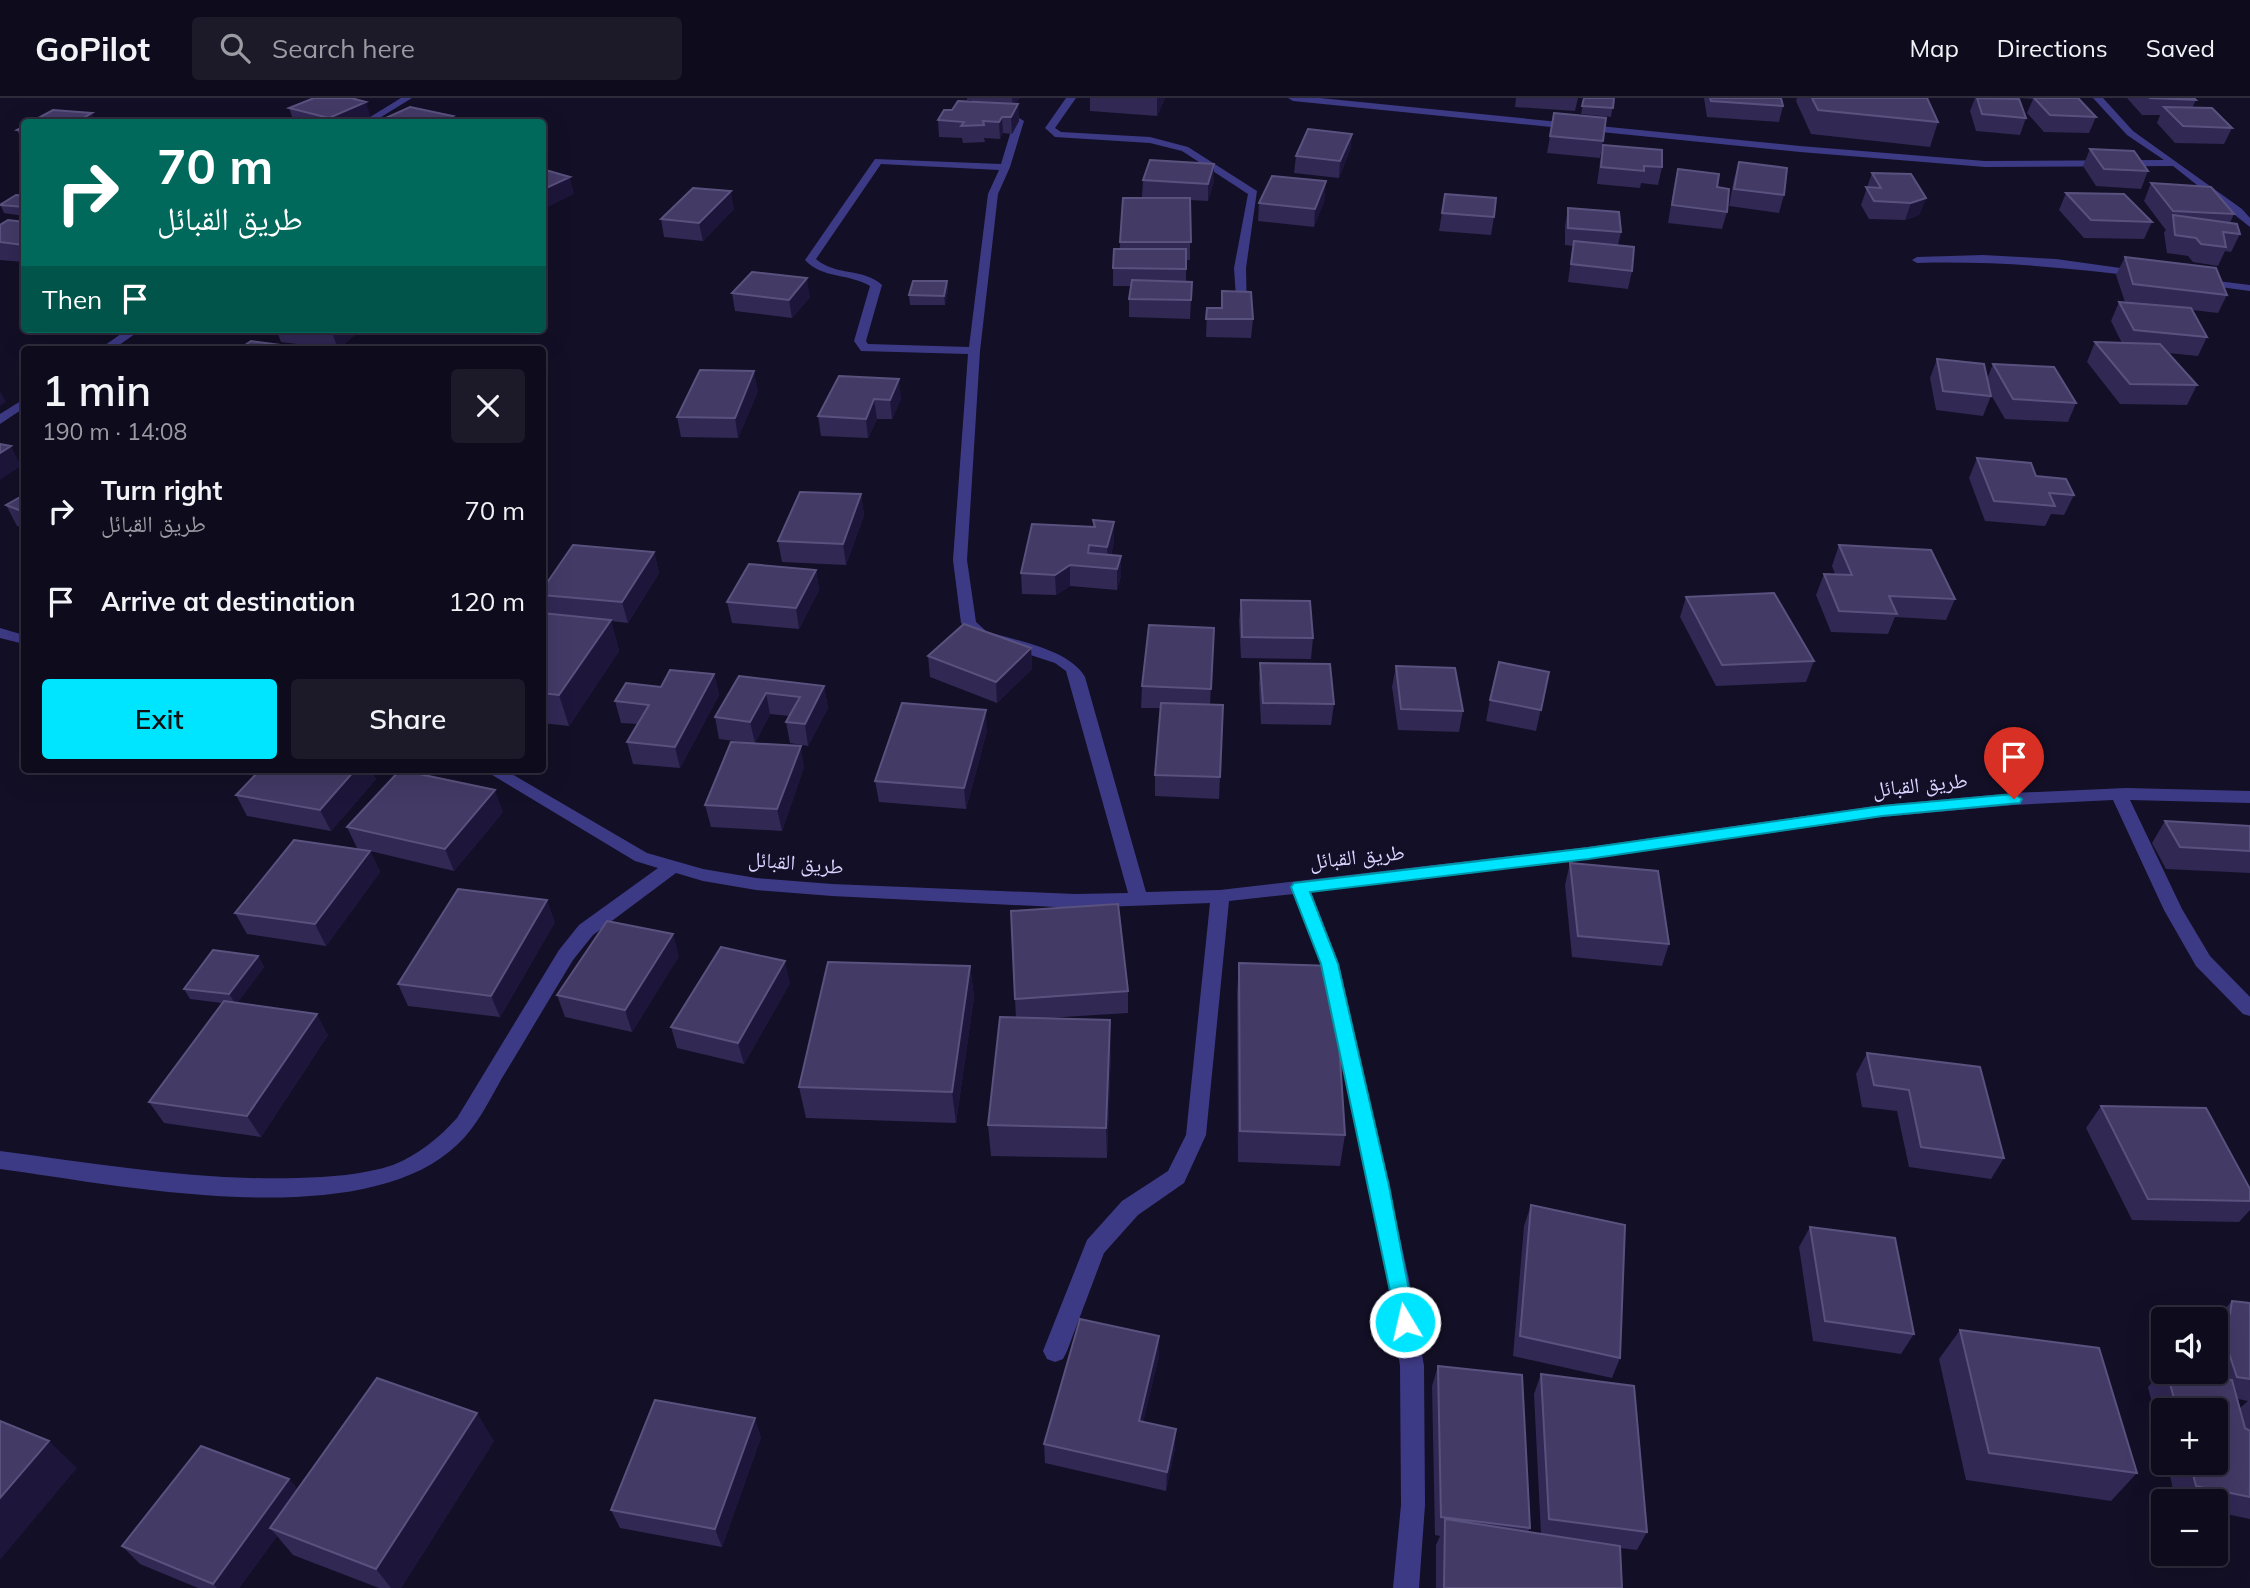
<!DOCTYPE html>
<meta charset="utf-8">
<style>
:root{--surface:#0e0b1c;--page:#1c1929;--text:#f1f3f6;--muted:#9b9ba3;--line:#2e2b3b;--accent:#00e5ff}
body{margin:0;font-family:Mulish,"Noto Naskh Arabic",sans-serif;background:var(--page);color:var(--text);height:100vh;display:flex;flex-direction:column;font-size:26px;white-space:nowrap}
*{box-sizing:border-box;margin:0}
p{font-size:23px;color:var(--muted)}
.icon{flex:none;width:38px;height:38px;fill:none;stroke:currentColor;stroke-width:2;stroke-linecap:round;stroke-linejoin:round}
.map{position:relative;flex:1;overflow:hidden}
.details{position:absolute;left:21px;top:248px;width:525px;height:427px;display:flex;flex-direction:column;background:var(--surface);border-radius:7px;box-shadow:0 7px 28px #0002,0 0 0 2px var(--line)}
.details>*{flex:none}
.hud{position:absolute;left:21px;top:21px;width:525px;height:214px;border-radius:7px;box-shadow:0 7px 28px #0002,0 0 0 2px var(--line);background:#00695c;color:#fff;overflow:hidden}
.fabs{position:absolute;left:2151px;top:1209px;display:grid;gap:14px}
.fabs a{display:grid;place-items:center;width:77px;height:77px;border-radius:7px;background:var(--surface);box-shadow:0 7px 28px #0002,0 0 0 2px var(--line);font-size:35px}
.pin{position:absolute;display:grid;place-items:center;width:60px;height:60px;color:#fff;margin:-72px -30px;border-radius:50% 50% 50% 0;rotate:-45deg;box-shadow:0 0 7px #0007}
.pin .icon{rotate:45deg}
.me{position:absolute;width:77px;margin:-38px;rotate:351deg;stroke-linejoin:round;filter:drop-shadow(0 0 5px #0008)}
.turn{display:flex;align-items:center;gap:24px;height:147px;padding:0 21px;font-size:32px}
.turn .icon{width:91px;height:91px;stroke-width:2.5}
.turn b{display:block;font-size:49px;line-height:60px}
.then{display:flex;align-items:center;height:66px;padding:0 21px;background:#0003;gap:14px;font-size:26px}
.round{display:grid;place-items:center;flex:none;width:74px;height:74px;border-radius:7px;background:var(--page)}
.head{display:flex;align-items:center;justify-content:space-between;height:119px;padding:0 21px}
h1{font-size:42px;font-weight:600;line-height:52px}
.primary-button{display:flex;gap:14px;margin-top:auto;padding:14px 21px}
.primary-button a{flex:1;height:80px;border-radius:7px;background:var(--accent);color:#111;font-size:28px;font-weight:600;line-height:80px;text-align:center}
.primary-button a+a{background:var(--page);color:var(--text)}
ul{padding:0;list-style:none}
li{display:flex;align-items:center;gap:21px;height:91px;padding:0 21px}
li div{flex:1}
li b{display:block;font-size:26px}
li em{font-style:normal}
header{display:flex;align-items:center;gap:42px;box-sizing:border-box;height:98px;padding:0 35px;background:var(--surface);border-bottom:2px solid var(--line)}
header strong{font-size:33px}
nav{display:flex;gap:38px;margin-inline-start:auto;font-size:24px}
.search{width:490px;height:63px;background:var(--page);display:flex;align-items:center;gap:18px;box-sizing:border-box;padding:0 24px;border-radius:7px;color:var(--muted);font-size:26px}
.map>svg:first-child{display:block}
</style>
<header>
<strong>GoPilot</strong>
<div class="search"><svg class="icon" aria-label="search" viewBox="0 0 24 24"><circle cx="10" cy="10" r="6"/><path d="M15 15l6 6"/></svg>Search here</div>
<nav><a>Map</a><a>Directions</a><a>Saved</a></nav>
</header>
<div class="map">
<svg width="2250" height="1490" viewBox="0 0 2250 1490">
<rect width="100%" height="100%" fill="#130f26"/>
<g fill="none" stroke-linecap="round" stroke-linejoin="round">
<path fill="#3d3a85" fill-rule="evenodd" d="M401,0H412L373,24H362Z
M1066,0H1076L1055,30L1061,34L1150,39L1188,49L1257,93L1246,170L1247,217L1237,215L1234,170L1248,96L1182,53L1150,45L1055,39L1045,30Z
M1288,0H1320L1800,48L1985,63L2164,62L2127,37L2093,0H2103L2133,33L2242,111L2250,120V129L2173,68L1985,69L1800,54L1293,3Z
M1019,20L1024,23L1010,69L998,96L980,253L967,462L976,524L986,533C1016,543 1069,551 1085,579L1146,794L1220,792L1588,749L1882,707L2014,695L2126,690L2250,693V705L2130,702L2182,811L2210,858L2250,899V918L2243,916L2196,868L2164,812L2113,702L2014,707L1882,719L1588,761L1311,794L1339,866L1409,1181L1424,1268L1425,1407L1419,1490H1393L1401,1407L1400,1268L1387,1181L1321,866L1294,796L1229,803L1206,1037L1184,1085L1138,1117L1104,1155L1067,1253L1063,1261L1055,1264L1047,1261L1043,1253L1087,1142L1122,1103L1168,1073L1186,1037L1210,805L1075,810L832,798L756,792L703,783L676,775L593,837L573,862C549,901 526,941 502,980C489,1003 477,1028 458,1046C363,1138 120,1087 0,1071V1053C99,1066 198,1083 298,1080C329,1079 363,1077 393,1067C418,1057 439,1040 457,1020L559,852L579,827L658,770L635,763L484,672H505L647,755L703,771L756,780L832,786L1075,796L1128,795L1066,573L1055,565L976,539L961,525L953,462L968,256L861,253L854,243L870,188C849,175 822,181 805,162L875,61L1001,66L1014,23ZM881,66L999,72L988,96L969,249L868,246L866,243L882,187C864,170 835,178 816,161Z
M1983,157L2056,161L2142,173L2148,176L2142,179C2065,169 1995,163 1917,165L1912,162L1917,159Z
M2201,181L2250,187V193L2197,186V182Z
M128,231H142L112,252H98Z
M24,301V310L0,326V316Z
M0,530L24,537V546L0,540Z"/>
</g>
<path fill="#312854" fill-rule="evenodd" d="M967,0H1020L1015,6H1018L1019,23L1012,36L1003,35L1000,41L984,40L985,44L963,45L962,40L939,39L938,22L952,12L972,3V2H967Z
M1090,0H1165L1157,18L1090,13Z
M1516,0H1578L1575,13L1515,9Z
M1584,0H1614L1611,19L1581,16Z
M1704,0H1781L1783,8L1779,24L1707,19Z
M1797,0H1927L1938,24L1930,49L1811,36L1796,3Z
M1975,0H2009L2026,20L2020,37L1976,33L1970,13Z
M2019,0H2078L2096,19L2089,35L2044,34L2027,15L2033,1Z
M2127,0H2194L2196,2L2192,10L2232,30L2224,46L2175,45L2157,25L2160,17H2142Z
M289,10L371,20L361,24H294Z
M1554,15L1603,43L1600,60L1547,55Z
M24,28V47L17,32Z
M1352,36L1350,52L1339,80L1294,75L1296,58Z
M1603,47L1662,69L1658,87L1641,85L1640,90L1597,86L1600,64Z
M2090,51L2148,73L2141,91L2096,88L2083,68Z
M1739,64L1784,97L1779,115L1729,108L1734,81Z
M1214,66V83L1208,103L1190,102V162H1186V183L1192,184L1190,221L1129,219V201L1131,188H1113V170L1120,151V144L1159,100L1142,99L1143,82Z
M1678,71L1717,89L1727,114L1722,131L1668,125L1674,88Z
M1872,75L1926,100L1919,117L1905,122L1869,121L1861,107Z
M2151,85L2234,116L2230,125L2240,136L2231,154L2225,153L2218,168L2193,164L2188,158L2167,155L2164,135L2166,131H2165L2144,103Z
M2066,95L2152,124L2144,141L2084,140L2059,112Z
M1445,96L1494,119L1491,137L1439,133Z
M24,98V118L4,115L0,106Z
M1325,101L1314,129L1258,123L1259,105Z
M1568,110L1621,134L1618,147L1632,173L1628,191L1568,184L1573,148L1565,147V128Z
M734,111L703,143L664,139L661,121Z
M24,124V164L0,162V127Z
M2125,159L2227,197L2218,215L2192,212L2207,239L2198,258L2168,255L2197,287L2187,307L2120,306L2087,264L2095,244L2122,245L2111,223L2119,204H2125L2116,177Z
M947,183L948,192L945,207H910L909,197Z
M1222,193L1253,221L1251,240L1206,239L1207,210H1221Z
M732,195L810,199L792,220L735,213Z
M276,231H362L338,251L281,244Z
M1937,261L1987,281L1993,266L2076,305L2068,324L2005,321L1990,295L1991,298L1983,318L1936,312L1930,280Z
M839,278L901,301L892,321H877L868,340L821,338L818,318Z
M758,293L738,340L681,339L677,319Z
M1977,360L2036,378L2074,397L2064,417L2051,416L2045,428L1985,423L1969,380Z
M861,396L864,417L846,467L782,464L778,443Z
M24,397V430L17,428L6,407Z
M1093,422L1114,444L1111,457L1121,458V478L1117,492L1070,488L1056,497L1022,496L1021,475L1093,429Z
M1839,447L1955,501L1946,522L1895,519L1888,536L1831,534L1816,497L1824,476H1835L1832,468Z
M654,454L659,475L628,525L611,523L619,553L569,628L542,625V515H545L542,507V492Z
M816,472L819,492L799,531L732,525L727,504Z
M1686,499L1814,563L1806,584L1716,588L1680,519Z
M1241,502L1313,540L1311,561L1241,560L1239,523Z
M1214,530L1210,607H1223L1219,701L1155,698V677L1161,610H1141L1142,588Z
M1031,550L1032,571L997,605L930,579L928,558Z
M1260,565L1334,606L1331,627L1261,626L1259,586Z
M1396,568L1463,613L1459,634L1398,632L1392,589Z
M1549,574L1536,633L1486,623L1490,602Z
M714,576L719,597L680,670L633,666L627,644L638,626L621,625L615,603L661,589Z
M739,578L824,588L828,610L808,648L790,645L786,624L789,618L770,616L755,645L804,669L782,733L711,729L705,707L750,645L719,641L715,619Z
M987,633L966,711L879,704L875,683Z
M376,681L331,733L247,718L236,697Z
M503,714L454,773L370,753L380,774L326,848L247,836L235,815L363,752L357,750L347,729Z
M2165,723L2250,728V775L2166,771L2152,745Z
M1570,765L1669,846L1662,868L1572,859L1565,787Z
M555,824L500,919L408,908L398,886Z
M258,858L264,869L237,905L328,937L261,1039L164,1025L149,1004L222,905L190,901L184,891Z
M679,858L632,934L565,919L557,897Z
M1239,865L1345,1037L1340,1068L1238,1064L1237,896Z
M970,868L974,899L956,1025L806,1020L799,989Z
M790,885L744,966L677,950L671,929Z
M1128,893V915L1047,920L1111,953L1107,1060L991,1058L988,1027L1016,920L1015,901Z
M1867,955L2004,1060L1991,1081L1909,1069L1897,1013L1862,1009L1856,976Z
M2101,1008L2250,1091V1112L2239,1124L2132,1122L2086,1030Z
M1531,1107L1620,1260L1612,1280L1513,1258L1524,1128Z
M1810,1129L1914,1236L1901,1256L1813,1243L1799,1149Z
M2232,1203L2250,1205V1421L2216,1414V1404H2176L2167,1365H2216V1312H2163V1351L2148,1289L2163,1272V1274H2190L2211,1278L2210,1274H2216V1222H2208L2215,1214L2221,1215ZM2238,1301L2248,1303L2240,1310Z
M1960,1232L2137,1375L2111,1403L1966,1382L1939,1261Z
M1159,1258L1143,1324L1175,1350L1166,1393L1045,1365L1044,1346Z
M1438,1268L1530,1430L1528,1434L1541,1436L1534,1296L1541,1276L1647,1434L1637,1452L1620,1450L1622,1490H1436V1447L1440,1438L1435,1437L1432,1288Z
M761,1339L722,1449L620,1430L611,1412Z
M494,1343L401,1490H379L293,1457L277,1438L239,1490H198L140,1466L122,1448L289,1381L298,1392Z"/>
<path fill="#1d163a" d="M1012,0H1020L1013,9Z
M1157,0H1165L1157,18Z
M366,4L371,20L361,24H330L329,20Z
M1018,6L1019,23L1012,36L1011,19Z
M92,15L96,24H76Z
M453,18L455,24H440Z
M1002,19L1003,35L1000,41L999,24Z
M1352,36L1350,52L1339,80L1340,63Z
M1214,66V83L1208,103V86Z
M570,79L574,96L542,112V92Z
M1326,83L1325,101L1314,129L1315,111Z
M731,93L734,111L703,143L699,125Z
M1926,100L1919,117L1905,122L1911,105Z
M807,180L810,199L792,220L789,202Z
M947,183L948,192L945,207L944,198Z
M332,231H362L338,251L331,232Z
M754,273L758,293L738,340L735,320Z
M899,281L901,301L892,321L890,302Z
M0,293L6,304L0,308Z
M874,301L877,321L868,340L866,321Z
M11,348L21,368L0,382V355Z
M861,396L864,417L846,467L843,446Z
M1114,424V444L1108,469L1107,449Z
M654,454L659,475L628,525L622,504Z
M1121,458V478L1117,492V471Z
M1070,467V488L1056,497L1055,477Z
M816,472L819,492L799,531L796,510Z
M611,522L619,553L569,628L559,597Z
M1031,550L1032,571L997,605L996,584Z
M714,576L719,597L680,670L675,649Z
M824,588L828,610L808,648L805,626Z
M766,595L770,616L755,645L750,624Z
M986,612L987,633L966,711L964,690Z
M801,648L804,669L782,733L777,711Z
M355,672H372L376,681L331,733L320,712Z
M495,692L503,714L454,773L445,751Z
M370,753L380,774L326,848L315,826Z
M547,802L555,824L500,919L491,898Z
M673,836L679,858L632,934L625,912Z
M258,858L264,869L236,907L229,896Z
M785,863L790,885L744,966L738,945Z
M970,868L974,899L956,1025L952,994Z
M317,916L328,937L261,1039L247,1018Z
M1110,922L1111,953L1107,1060L1106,1030Z
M1159,1238V1258L1139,1342V1323Z
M477,1315L494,1343L401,1490H391L376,1471Z
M755,1320L761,1339L722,1449L715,1431Z
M1176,1331L1175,1350L1166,1393L1167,1374Z
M49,1343L77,1370L0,1462V1400Z
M289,1381L304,1399L270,1430L277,1438L239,1490H217L213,1486Z"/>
<path fill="#433a66" stroke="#5a527e" stroke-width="2" d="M314,0H351L366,4L329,20L289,10Z
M1584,0H1614L1613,10L1582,8Z
M1710,0H1781L1783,8L1711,3Z
M1812,0H1927L1938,24L1818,12Z
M1977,0L2019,1L2026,20L1982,16Z
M2034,0H2078L2096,19L2050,17Z
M2149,0H2194L2196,2Z
M958,3L1018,6L1011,19H1002L999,24L983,23L984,27L961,28L964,24L938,22L944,12H952Z
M410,9L453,18L440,24H377Z
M2164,9L2212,10L2232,30L2183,28Z
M53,12L92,15L76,24H31Z
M1554,15L1606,20L1603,43L1550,38Z
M24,28V33L17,32Z
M1308,31L1352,36L1340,63L1296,58Z
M1603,47L1662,52V69L1644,68V73L1601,69Z
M2090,51L2134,53L2148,73L2104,71Z
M1150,62L1214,66L1208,86L1143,82Z
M1739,64L1787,70L1784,97L1734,91Z
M542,71L570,79L542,92Z
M1678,71L1719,76L1717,89L1729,91L1727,114L1672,107Z
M1872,75L1911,76L1926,100L1911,105L1874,103L1866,89L1881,90Z
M1272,78L1326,83L1315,111L1259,105Z
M2151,85L2211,89L2234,116L2173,113Z
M693,90L731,93L699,125L661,121Z
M2066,95L2124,96L2152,124L2091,122Z
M1445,96L1496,100L1494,119L1442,115Z
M16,97L24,98V109L0,107Z
M1123,100H1190L1191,144H1120Z
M1568,110L1619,114L1621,134L1568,130Z
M2173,117L2237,126L2240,136L2223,134L2226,149L2201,146L2196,140L2175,137Z
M8,122L24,124V147L0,144V127Z
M1574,143L1634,149L1632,173L1571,166Z
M1114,151H1186V171L1113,170Z
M2125,159L2216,170L2227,197L2133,186Z
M752,174L807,180L789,202L732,195Z
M1132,182L1192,184L1191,202L1129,201Z
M913,183H947L944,198L909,197Z
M1222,193L1251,194L1253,221H1206L1207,210H1222Z
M2119,204L2191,210L2207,239L2134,232Z
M251,243L311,251L310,252H238Z
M2095,244L2160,246L2197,287L2130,286Z
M1937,261L1984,266L1991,298L1943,293Z
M1993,266L2054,269L2076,305L2013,301Z
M700,272L754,273L735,320L677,319Z
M839,278L899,281L890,302L874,301L866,321L818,318Z
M0,346L11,348L0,355Z
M1977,360L2031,365L2036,378L2066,381L2074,397L2049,395L2055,408L1994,403Z
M800,394L861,396L843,446L778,443Z
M24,397V414L6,407Z
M1093,422L1114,424L1107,449L1089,447L1088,455L1121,458L1117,471L1070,467L1055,477L1021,475L1032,426L1095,429Z
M573,447L654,454L622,504L542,497V492Z
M1839,447L1931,452L1955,501L1889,498L1897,516L1839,513L1824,476L1852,477Z
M749,466L816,472L796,510L727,504Z
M1774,495L1814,563L1722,567L1686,499Z
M1241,502L1310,503L1313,540L1242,539Z
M542,515L611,522L559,597L542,595Z
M964,526L1031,550L996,584L928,558Z
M1149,527L1214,530L1211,591L1142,588Z
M1499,564L1549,574L1541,612L1490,602Z
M1260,565L1330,566L1334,606L1263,605Z
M1396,568L1455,570L1463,613L1401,611Z
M670,572L714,576L675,649L627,644L649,607L615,603L626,585L661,589Z
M739,578L824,588L805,626L786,624L800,599L766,595L750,624L715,619Z
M902,605L986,612L964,690L875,683Z
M1161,605L1223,607L1220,679L1155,677Z
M731,644L801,648L777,711L705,707Z
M260,672H355L320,712L236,697Z
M400,672L495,692L445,751L347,729Z
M2165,723L2250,728V753L2180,749Z
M294,742L370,753L315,826L235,815Z
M1570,765L1658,773L1669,846L1578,838Z
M458,791L547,802L491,898L398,886Z
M1118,806L1128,893L1015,901L1011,813Z
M607,823L673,836L625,912L557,897Z
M721,849L785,863L738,945L671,929Z
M213,852L258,858L229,896L184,891Z
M828,864L970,868L952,994L799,989Z
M1239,865L1334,868L1345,1037L1240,1033Z
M224,903L317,916L247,1018L149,1004Z
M1000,919L1110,922L1106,1030L988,1027Z
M1867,955L1980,969L2004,1060L1921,1049L1909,992L1874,987Z
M2101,1008L2206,1010L2250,1091V1103L2148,1101Z
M1531,1107L1625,1127L1620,1260L1520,1238Z
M1810,1129L1895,1140L1914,1236L1825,1223Z
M2232,1203L2250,1205V1281L2237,1279L2215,1214L2230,1216Z
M1080,1221L1159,1238L1139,1323L1176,1331L1167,1374L1044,1346Z
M1960,1232L2099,1250L2137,1375L1989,1355Z
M1438,1268L1522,1277L1530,1430L1441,1419Z
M2167,1274H2190L2232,1282L2245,1330L2250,1333V1399L2196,1388L2190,1365H2216V1312H2177Z
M1541,1276L1634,1288L1647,1434L1549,1421Z
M377,1280L477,1315L376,1471L270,1430Z
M655,1302L755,1320L715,1431L611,1412Z
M0,1323L49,1343L0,1400Z
M201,1348L289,1381L213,1486L122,1448Z
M1445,1421L1620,1448L1622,1490H1444Z"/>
<path fill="#00e5ff" stroke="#0095a6" stroke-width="2" d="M2014,696L2022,701L2020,705L1882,718L1588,761L1310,794L1338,866L1389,1088L1415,1224L1412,1231L1405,1234L1398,1231L1321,866L1291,789L1294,785L1588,750L1882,708Z"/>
<g text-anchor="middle" stroke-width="7" stroke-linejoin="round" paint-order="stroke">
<g font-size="21" fill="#d9d4ff" stroke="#130f26">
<text transform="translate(1920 687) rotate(-6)" y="7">طريق القبائل</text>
<text transform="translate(1357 759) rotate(-6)" y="7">طريق القبائل</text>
<text transform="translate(796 765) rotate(5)" y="7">طريق القبائل</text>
</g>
</g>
</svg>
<div class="fabs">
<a><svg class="icon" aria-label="sound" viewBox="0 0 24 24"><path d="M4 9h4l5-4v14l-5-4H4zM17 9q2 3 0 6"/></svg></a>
<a>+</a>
<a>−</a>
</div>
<div class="pin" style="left:2014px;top:701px;background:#d93025"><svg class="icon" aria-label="arrive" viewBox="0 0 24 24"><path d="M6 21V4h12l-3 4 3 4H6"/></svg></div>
<svg class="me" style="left:1405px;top:1224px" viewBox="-20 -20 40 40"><circle r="17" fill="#00e5ff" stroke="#fff" stroke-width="3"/><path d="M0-11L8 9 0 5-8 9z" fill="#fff"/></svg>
<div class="hud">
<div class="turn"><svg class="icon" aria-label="right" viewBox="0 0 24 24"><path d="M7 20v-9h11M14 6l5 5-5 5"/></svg><div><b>70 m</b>طريق القبائل</div></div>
<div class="then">Then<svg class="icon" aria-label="arrive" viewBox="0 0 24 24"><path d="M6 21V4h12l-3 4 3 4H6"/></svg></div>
</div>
<section class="details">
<div class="head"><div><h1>1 min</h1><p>190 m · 14:08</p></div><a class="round"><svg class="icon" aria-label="close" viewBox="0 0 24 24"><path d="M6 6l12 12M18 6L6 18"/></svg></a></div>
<ul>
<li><svg class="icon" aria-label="right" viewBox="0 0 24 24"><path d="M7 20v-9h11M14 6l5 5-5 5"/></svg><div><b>Turn right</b><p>طريق القبائل</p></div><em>70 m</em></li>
<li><svg class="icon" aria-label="arrive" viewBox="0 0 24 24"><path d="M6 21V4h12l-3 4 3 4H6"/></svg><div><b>Arrive at destination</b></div><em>120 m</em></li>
</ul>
<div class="primary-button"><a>Exit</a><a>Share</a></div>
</section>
</div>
